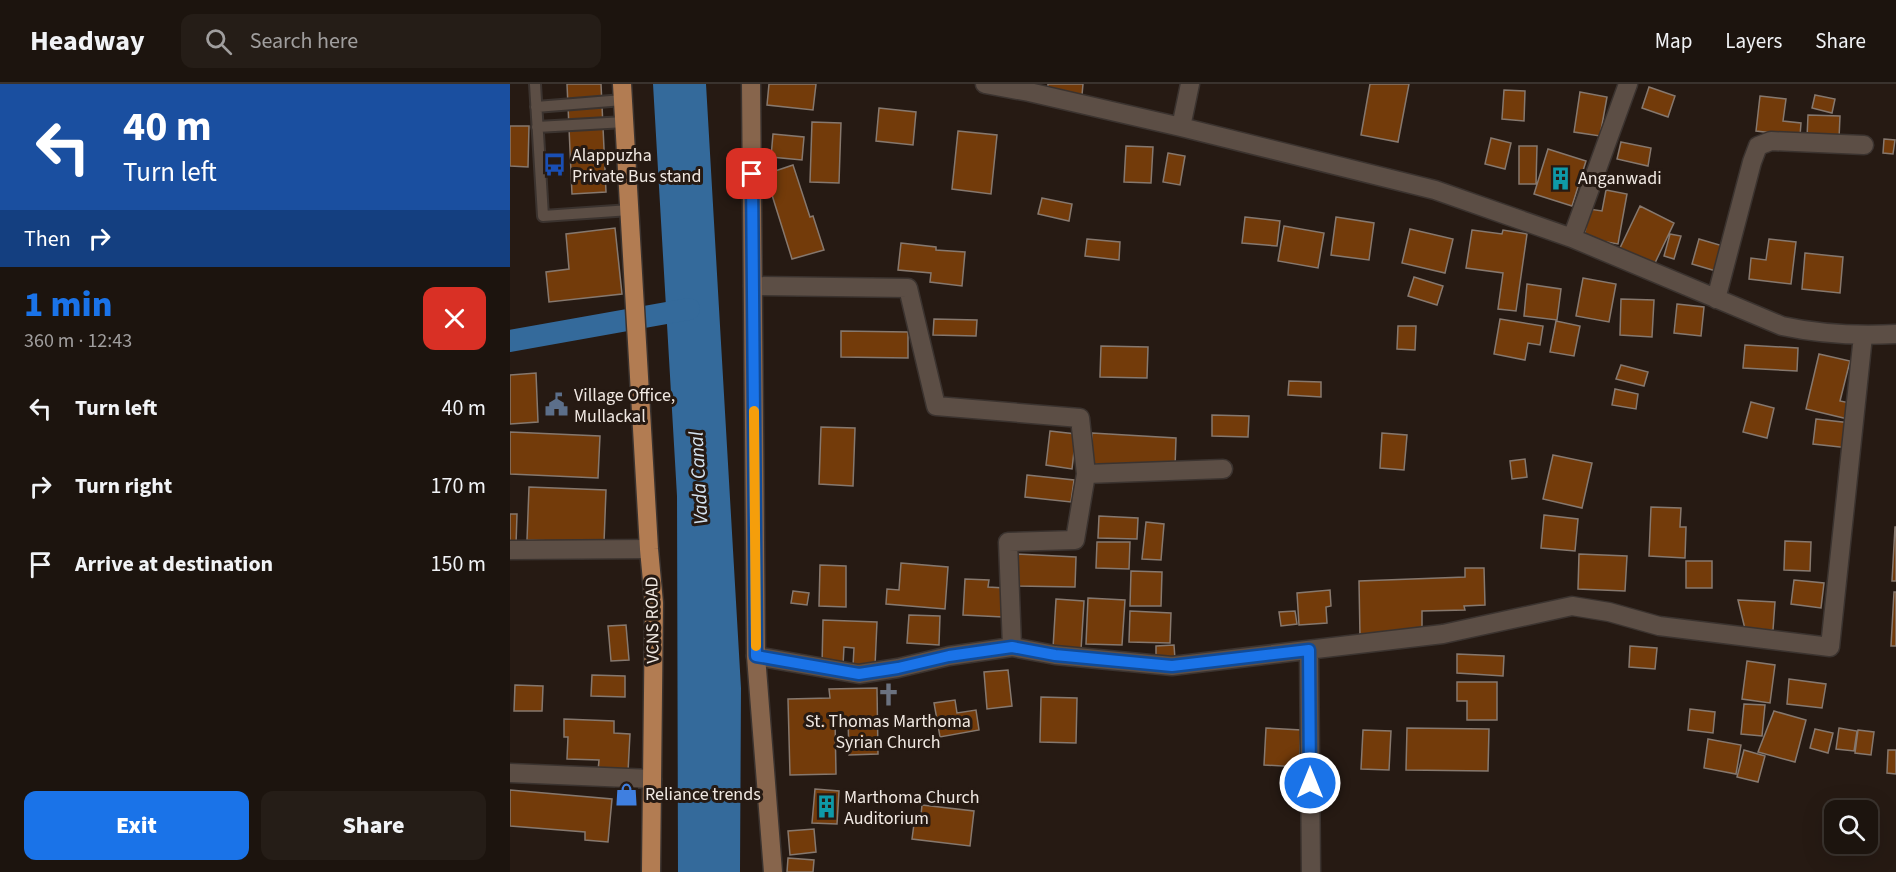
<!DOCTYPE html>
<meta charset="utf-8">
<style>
:root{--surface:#1c140e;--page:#251d17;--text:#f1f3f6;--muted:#a09e9e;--line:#3a332e;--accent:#1a73e8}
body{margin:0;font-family:"Source Sans 3",sans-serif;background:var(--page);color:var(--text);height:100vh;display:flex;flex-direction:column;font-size:22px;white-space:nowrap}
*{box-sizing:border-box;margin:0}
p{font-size:20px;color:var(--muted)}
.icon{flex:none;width:33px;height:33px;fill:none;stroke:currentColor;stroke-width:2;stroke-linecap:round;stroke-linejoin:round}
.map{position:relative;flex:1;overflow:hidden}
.side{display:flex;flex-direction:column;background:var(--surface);width:510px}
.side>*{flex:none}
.guide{background:#1a4fa0;color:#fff;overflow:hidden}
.controls{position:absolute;left:1314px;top:716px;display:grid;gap:12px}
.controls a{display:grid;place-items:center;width:54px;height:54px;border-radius:12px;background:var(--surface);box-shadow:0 6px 24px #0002,0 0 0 2px var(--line);font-size:30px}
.pin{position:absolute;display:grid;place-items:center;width:51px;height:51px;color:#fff;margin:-26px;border-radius:12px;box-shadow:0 3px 9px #0006}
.me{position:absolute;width:66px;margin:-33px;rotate:0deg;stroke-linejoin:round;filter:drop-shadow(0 0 4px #0008)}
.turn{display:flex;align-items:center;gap:21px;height:126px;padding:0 24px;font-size:27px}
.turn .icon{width:78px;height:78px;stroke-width:2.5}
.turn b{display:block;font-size:42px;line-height:51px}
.then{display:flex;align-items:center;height:57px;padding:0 24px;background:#0003;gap:12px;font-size:22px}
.round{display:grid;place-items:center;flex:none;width:63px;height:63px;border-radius:12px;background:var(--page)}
.headline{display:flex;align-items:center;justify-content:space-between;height:102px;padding:0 24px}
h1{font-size:36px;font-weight:800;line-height:45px;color:var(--accent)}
.button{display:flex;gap:12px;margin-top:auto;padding:12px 24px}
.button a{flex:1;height:69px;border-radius:12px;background:var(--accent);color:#fff;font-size:24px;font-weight:800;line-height:69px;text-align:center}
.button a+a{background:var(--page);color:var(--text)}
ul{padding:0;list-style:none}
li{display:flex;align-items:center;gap:18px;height:78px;padding:0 24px}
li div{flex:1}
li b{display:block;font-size:22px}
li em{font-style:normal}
header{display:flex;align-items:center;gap:36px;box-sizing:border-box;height:84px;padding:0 30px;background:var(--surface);border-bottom:2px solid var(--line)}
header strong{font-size:28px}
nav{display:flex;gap:33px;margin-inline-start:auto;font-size:21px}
.search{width:420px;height:54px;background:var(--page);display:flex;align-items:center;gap:15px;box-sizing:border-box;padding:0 21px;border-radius:12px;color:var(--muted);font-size:22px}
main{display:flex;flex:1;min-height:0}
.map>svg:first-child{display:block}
</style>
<header>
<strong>Headway</strong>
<div class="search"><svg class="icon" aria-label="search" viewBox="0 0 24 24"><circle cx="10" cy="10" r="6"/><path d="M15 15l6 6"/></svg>Search here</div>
<nav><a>Map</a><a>Layers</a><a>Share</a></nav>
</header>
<main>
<section class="side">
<div class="guide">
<div class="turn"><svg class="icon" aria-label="left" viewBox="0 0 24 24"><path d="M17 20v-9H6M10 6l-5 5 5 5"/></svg><div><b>40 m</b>Turn left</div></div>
<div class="then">Then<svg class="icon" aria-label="right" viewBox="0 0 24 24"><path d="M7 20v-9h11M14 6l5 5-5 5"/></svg></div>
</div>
<div class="headline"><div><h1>1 min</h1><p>360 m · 12:43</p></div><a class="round" style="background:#d93025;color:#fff"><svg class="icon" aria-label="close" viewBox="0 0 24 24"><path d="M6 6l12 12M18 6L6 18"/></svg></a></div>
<ul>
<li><svg class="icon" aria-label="left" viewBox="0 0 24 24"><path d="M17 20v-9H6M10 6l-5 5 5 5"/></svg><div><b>Turn left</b></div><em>40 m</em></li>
<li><svg class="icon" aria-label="right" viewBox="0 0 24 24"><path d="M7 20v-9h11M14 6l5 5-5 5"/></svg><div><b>Turn right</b></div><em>170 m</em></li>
<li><svg class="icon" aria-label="arrive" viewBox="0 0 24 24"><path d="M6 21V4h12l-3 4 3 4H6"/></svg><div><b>Arrive at destination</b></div><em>150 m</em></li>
</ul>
<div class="button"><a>Exit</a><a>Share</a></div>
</section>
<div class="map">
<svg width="1386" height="788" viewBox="0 0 1386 788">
<rect width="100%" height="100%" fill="#261a13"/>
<path fill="#346a9b" d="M143,0H196L231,604L230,788H168L167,412Z"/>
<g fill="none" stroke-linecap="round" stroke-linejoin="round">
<path stroke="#346a9b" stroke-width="22" d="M0,257L179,225"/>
</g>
<path fill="#733b0a" stroke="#86786e" stroke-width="1.5" d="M57,0H91L96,108L62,110Z
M259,0H306L303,26L257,21Z
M538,0H573L572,11L537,10Z
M860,0H899L888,58L851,51Z
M1139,3L1165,12L1158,33L1132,24Z
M994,6L1015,7L1014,37L992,35Z
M1070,8L1097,13L1090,52L1064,48Z
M1305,11L1325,15L1322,29L1302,24Z
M1250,12L1276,15L1273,37L1291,39L1290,52L1246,47Z
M369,24L406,28L403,61L366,57Z
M1298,31L1330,32L1329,55L1297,54Z
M302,38L331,39L329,99L300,98Z
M0,42H19L18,83L0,82Z
M448,47L487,51L481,110L442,105Z
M263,50L294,53L292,76L261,73Z
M981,54L1001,59L995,85L975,80Z
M1374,55L1385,56L1383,70L1373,69Z
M1111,58L1141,64L1138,82L1107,75Z
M616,62L643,63L641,99L614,98Z
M1009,62H1027L1026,100H1009Z
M1038,65L1076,77L1062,122L1024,110Z
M658,69L675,72L670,101L653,98Z
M283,81L300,133L303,132L314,166L282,175L262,111L259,112L253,91Z
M1096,106L1117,110L1108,160L1074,154L1079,125L1092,127Z
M532,114L562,120L559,137L528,130Z
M1130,122L1164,139L1144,181L1110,164Z
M735,133L770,137L767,162L732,159Z
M826,133L864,139L859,176L821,171Z
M774,142L814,149L808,184L768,177Z
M105,144L112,210L39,218L36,188L59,185L56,150Z
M900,145L943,155L935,189L892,179Z
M962,146L992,150L993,146L1017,150L1006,227L988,225L993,189L956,184Z
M1160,150L1171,152L1164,175L1154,172Z
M577,155L610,158L609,176L575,172Z
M1189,155L1213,162L1206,187L1182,180Z
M1259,155L1286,158L1281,200L1239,195L1241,174L1256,176Z
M391,159L426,163V166L455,168L452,202L420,198L421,189L388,186Z
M1295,169L1333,173L1330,209L1292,205Z
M904,193L933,202L927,221L898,212Z
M1073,194L1106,200L1099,238L1066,232Z
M1017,200L1051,205L1047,236L1014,232Z
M1111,215L1144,216L1142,253L1110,251Z
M1167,220L1194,223L1191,252L1164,249Z
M424,235L467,236L466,252L423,251Z
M990,235L1033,242L1030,261L1018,259L1015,276L984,270Z
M1046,237L1070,242L1064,272L1040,268Z
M888,242H906L905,266L887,265Z
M331,247L398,248V274L331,273Z
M1235,261L1288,264L1287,287L1233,284Z
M591,262L638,263L637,294L590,293Z
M1309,270L1340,277L1330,317L1345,320L1342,336L1296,325Z
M1111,281L1138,288L1134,302L1106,295Z
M26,289L28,338L0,340V291Z
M779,297L811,298V313L778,311Z
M1105,305L1128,310L1126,325L1102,321Z
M1241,318L1264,324L1257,354L1233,348Z
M702,331L739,332L738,353L702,352Z
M1306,335L1341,339L1339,364L1303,360Z
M311,343L345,344L343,402L309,400Z
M540,347L566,350L562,385L536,381Z
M0,348L90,352L88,394L0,390Z
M582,349L666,354L665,384L581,380Z
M872,349L897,351L894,386L870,384Z
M1043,371L1082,379L1072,424L1033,415Z
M1015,375L1017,393L1002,395L1000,377Z
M517,391L564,396L561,418L515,413Z
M19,403L96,406L94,459L17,456Z
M1141,423L1171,424L1170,443H1176L1175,474L1139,472Z
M0,430H7L6,461L0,460Z
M1034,431L1068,435L1065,467L1031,464Z
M589,432L628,434L627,455L588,454Z
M636,438L654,440L651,476L632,475Z
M1385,443H1386V497H1382Z
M1275,457L1301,458L1300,487L1274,486Z
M587,458H620L619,485L586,484Z
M507,470L566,473L565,503L506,502Z
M1069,470L1117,472L1115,507L1068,505Z
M1176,477H1202V504H1176Z
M391,479L438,483L435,525L376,520L377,505L389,506Z
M310,481L336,482V523L309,522Z
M955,484H974L975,521L954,522L955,526L912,527V550L850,552L849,497L955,493Z
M621,487L652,488L651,522H620Z
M455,495L479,496L478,503L495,504L493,533L453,531Z
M1284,496L1314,499L1311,524L1281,520Z
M820,506L821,522L816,523L817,539L789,541L787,509Z
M283,507L299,509L297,521L281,519Z
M1384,508H1386V562H1381Z
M578,514L615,516L612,561L576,560Z
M546,515L574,517L571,566L543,564Z
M1228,516L1265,518L1263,546L1235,545Z
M620,527L661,529L660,559L619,558Z
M785,527L787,540L771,542L769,528Z
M399,531L430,532L429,561L397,559Z
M313,536L367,538L365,582H343L344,564L334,563L333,582L312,581Z
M116,541L119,576L101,577L98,542Z
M664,561L665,575L646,576V562Z
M1120,562L1147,564L1145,585L1119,583Z
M947,570L994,572L993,592L947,589Z
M1237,577L1265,581L1260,619L1232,615Z
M498,586L502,622L477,625L474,588Z
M82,591L115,592V613L81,612Z
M1279,595L1316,600L1312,624L1277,620Z
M947,598H987V636H957V617H947Z
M5,601L33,602L32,627H4Z
M367,604L368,670L339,671L338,634H325L326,690L280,691L278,615L320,614L319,605Z
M531,613L567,614L566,659L530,658Z
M445,616L447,629L466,626L469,646L430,653L424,619Z
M1234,620L1255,621L1252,652L1231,650Z
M1180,625L1205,628L1203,649L1178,646Z
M1264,627L1296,636L1285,678L1248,668Z
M54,635L104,637V649L120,650L118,688L88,687L89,676L57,675L58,653H54Z
M756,644L791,646L789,683L754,681Z
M897,644L979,645L978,687L896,686Z
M1329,644L1347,647L1344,667L1326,665Z
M1305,645L1323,649L1318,669L1300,664Z
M853,646L881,647L879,686L851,685Z
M1348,646L1364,648L1361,671L1345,669Z
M1198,655L1231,661L1226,690L1194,684Z
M1234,666L1255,672L1248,698L1227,693Z
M1378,666H1386V690L1377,689Z
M305,705L329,707L327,740L302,739Z
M0,706L102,715L98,758L75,756V748L0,742Z
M412,721L464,727L460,762L402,755L404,740L410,741Z
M304,745L306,768L280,771L278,747Z
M278,774L304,776L303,788H277Z"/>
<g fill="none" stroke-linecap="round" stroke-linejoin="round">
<defs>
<path id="lane" d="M25,0L33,132L120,126
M26,23L113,16
M27,43L115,38"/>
<path id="street" d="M475,0L519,8L671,43L925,106L1062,154L1272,242C1309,250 1348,252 1386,250
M671,43L680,0
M1062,154L1118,0
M243,202L398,204L426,322L570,334L576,390
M1206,215L1242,78L1248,62L1261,57L1354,61
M0,466L139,465
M502,563L498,458L565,456L576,390L713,385
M799,566L801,788
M246,572L349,590L388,584L439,572L502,563L545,571L662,582L933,550L1062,522L1099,528L1149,542L1320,563L1353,252
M0,689L142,695"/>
<path id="secondary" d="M241,0L246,572L263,788"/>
<path id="primary" d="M112,0L139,465L144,519L141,788"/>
</defs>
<use href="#lane" stroke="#3b332f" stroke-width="14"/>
<use href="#street" stroke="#3b332f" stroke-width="21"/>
<use href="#secondary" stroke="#3b332f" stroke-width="21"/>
<use href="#primary" stroke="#3b332f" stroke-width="21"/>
<use href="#lane" stroke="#5c4e45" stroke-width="10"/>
<use href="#street" stroke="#5c4e45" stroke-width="18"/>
<use href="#secondary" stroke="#87654c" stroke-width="18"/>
<use href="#primary" stroke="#b27c52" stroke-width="18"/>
</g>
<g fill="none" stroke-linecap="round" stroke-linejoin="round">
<defs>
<path id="route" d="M242,90L246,572L349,590L388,584L439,572L502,563L545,571L662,582L799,566L800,699"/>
</defs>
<use href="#route" stroke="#114b97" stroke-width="15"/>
<use href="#route" stroke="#1a73e8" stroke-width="10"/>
<path stroke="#f59e0b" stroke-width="10" d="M244,327L246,562"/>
</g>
<defs>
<symbol id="bus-bare" viewBox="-9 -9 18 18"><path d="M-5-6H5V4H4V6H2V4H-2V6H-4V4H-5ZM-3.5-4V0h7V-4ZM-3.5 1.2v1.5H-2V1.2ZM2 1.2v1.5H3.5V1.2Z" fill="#1a4fb4" stroke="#261a13" stroke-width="2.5" paint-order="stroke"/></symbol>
<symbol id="building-bare" viewBox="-9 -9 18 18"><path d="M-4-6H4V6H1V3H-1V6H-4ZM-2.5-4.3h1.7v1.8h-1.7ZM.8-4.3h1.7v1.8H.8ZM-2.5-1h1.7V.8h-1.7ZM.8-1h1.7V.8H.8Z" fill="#0f9aa8" stroke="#261a13" stroke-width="2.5" paint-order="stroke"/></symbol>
<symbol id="civic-bare" viewBox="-9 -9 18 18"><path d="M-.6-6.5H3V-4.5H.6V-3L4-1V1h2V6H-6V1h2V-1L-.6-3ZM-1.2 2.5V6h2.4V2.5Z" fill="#5c6f8a" stroke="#261a13" stroke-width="2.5" paint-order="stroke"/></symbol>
<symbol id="church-bare" viewBox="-9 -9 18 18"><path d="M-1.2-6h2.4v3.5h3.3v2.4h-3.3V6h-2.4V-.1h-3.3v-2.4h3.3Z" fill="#6b7280" stroke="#261a13" stroke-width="2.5" paint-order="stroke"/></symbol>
<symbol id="shop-bare" viewBox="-9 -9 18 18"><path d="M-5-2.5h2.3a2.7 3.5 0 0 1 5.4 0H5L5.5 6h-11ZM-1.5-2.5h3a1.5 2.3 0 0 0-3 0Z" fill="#3f7fe0" stroke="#261a13" stroke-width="2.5" paint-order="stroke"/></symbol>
</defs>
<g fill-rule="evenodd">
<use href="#bus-bare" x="28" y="64" width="33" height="33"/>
<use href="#building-bare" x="1034" y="78" width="33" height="33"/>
<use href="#civic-bare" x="30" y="304" width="33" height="33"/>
<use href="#church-bare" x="362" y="594" width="33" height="33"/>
<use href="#shop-bare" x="100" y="694" width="33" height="33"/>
<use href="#building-bare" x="300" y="706" width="33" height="33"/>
</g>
<g text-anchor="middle" stroke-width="6" stroke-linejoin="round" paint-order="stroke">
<g font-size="18" fill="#f1e9e3" stroke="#261a13" text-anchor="start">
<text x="62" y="77">Alappuzha<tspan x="62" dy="21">Private Bus stand</tspan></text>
<text x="1068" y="100">Anganwadi</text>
<text x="64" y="317">Village Office,<tspan x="64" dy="21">Mullackal</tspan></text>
<text x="378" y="643" text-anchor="middle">St. Thomas Marthoma<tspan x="378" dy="21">Syrian Church</tspan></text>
<text x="135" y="716">Reliance trends</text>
<text x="334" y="719">Marthoma Church<tspan x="334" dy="21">Auditorium</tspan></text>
</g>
<g font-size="18" fill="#f1e9e3" stroke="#261a13">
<text transform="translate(142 536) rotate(-91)" y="6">VCNS ROAD</text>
</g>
<g font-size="20" font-style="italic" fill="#d5e4f2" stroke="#261a13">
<text transform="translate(188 394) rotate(-93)" y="7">Vada Canal</text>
</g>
</g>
</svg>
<div class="controls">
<a><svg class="icon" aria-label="search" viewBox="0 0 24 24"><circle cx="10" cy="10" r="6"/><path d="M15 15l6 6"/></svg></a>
</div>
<div class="pin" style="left:242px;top:90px;background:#d93025"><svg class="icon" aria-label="arrive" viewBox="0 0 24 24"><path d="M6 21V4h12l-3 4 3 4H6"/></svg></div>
<svg class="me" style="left:800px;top:699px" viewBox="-20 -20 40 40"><circle r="17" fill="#1a73e8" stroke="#fff" stroke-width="3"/><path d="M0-11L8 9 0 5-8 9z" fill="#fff"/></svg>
</div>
</main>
